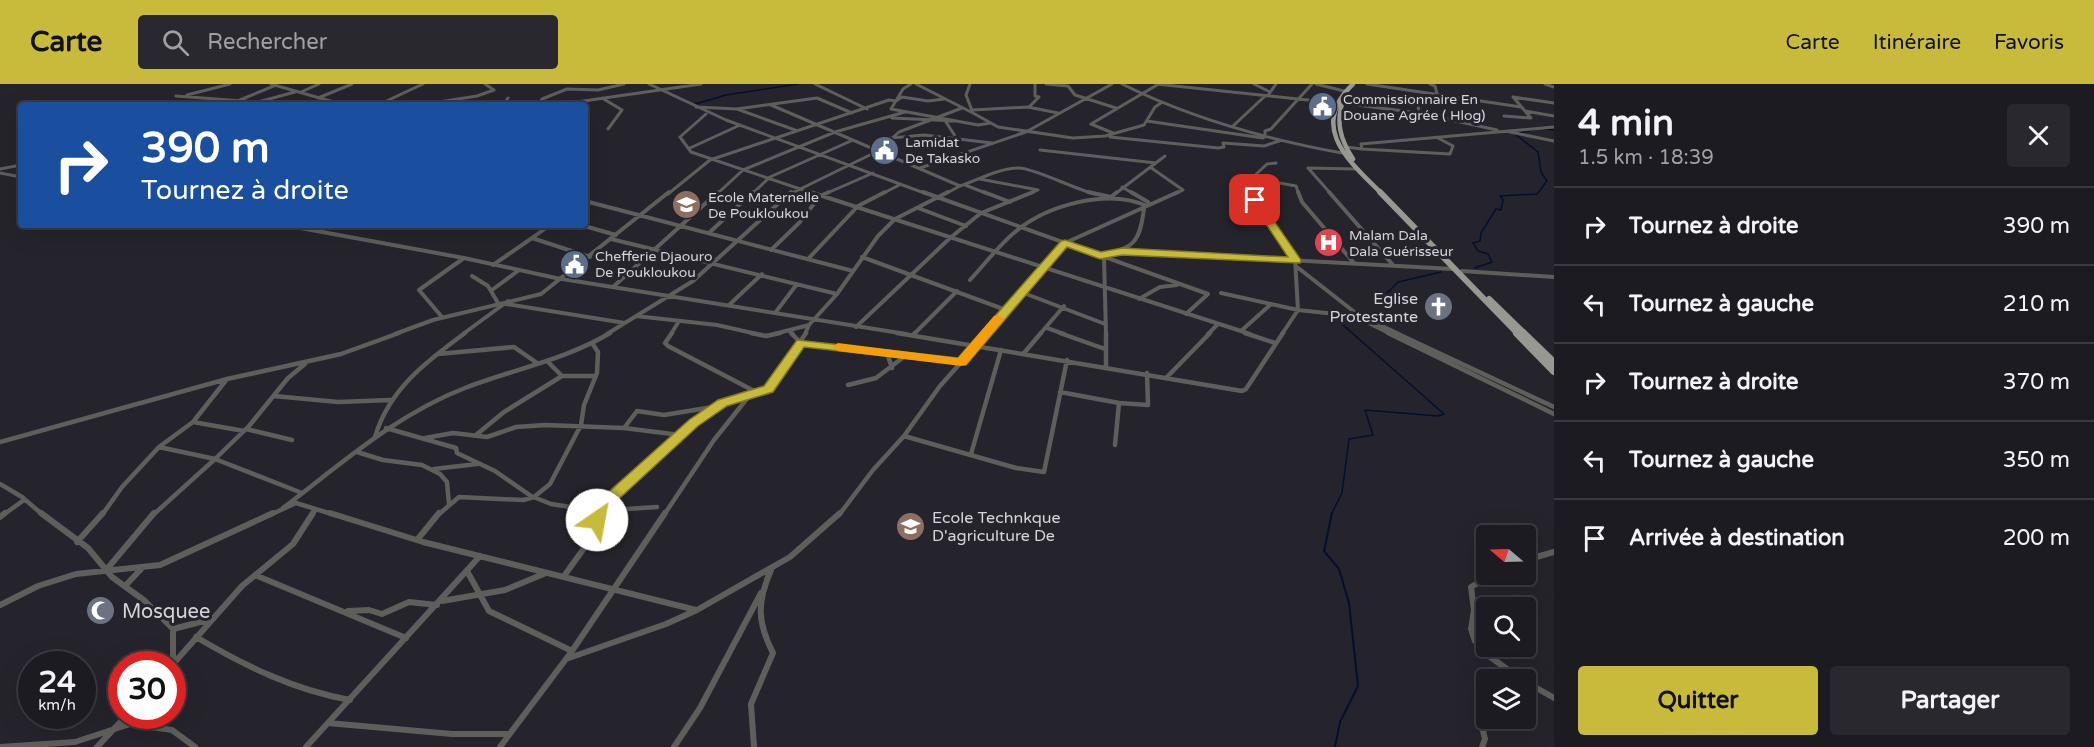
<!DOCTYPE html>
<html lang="fr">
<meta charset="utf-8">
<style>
:root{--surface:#1c1b21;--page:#29282e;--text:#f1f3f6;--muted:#a0a1a5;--line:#3a393f;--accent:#c8bb3b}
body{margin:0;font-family:"Varela Round",sans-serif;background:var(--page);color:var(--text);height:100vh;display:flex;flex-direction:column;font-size:22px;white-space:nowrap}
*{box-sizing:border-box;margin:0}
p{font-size:20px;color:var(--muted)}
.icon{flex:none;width:33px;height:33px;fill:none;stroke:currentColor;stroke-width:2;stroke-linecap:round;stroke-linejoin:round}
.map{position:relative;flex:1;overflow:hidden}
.drawer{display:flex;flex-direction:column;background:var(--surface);width:540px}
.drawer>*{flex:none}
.banner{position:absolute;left:18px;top:18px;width:570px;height:126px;border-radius:6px;box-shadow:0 6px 24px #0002,0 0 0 2px var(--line);background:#1a4fa0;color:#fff;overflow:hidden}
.needle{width:39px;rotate:289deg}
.buttons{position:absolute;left:1476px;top:441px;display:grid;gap:12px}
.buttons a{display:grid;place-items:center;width:60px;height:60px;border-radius:6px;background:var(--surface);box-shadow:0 6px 24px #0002,0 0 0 2px var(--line);font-size:30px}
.speed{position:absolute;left:18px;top:567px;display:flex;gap:12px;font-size:30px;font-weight:700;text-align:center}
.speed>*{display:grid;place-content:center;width:78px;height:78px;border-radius:50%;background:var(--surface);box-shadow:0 6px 24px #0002,0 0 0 2px var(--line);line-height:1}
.speed small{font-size:15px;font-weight:400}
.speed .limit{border:9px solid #d22;background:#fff;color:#111}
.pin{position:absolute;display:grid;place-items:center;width:51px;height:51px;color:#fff;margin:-26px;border-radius:12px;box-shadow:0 3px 9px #0006}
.me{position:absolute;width:66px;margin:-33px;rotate:33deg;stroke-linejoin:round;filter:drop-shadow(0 0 4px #0008)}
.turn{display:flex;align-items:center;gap:21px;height:126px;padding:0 24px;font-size:27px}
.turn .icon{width:78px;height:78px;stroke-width:2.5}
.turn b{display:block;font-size:42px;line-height:51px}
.round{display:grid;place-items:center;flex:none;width:63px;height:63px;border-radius:6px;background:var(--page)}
.summary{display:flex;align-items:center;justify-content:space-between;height:102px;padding:0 24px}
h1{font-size:36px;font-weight:700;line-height:45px}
.button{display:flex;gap:12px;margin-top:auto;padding:12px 24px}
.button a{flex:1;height:69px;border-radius:6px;background:var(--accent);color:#111;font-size:24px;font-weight:700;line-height:69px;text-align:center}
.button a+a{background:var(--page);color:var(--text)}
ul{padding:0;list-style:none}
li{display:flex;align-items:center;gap:18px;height:78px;padding:0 24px;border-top:2px solid var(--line)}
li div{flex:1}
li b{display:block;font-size:22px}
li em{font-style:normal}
header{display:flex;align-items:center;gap:36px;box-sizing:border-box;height:84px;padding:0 30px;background:var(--accent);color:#111}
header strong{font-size:28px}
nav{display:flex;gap:33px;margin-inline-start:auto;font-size:21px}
.search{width:420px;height:54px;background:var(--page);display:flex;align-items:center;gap:15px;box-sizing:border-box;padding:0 21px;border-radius:6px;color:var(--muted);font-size:22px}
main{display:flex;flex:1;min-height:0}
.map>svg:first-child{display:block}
</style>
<header>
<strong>Carte</strong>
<div class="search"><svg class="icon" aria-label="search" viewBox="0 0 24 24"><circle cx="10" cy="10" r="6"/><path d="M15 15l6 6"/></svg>Rechercher</div>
<nav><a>Carte</a><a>Itinéraire</a><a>Favoris</a></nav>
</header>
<main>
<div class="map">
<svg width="1554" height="663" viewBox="0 0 1554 663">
<rect width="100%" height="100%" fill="#25242c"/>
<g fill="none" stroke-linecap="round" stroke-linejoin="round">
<path stroke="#040f2c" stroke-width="1.5" d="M695,20L726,11L798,0
M1545,45L1554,46
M1519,49L1538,45
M1475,184L1492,178L1488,170L1478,167L1473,159L1480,157L1481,149L1496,125L1501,126L1503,116L1500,112L1537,110L1547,97L1541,88L1538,68L1515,50
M1379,217L1398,198L1441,188
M1331,431L1342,409L1349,355L1373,351L1365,326L1438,332L1444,330L1342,240"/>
<path stroke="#040f2c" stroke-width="2" d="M1332,429L1324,467L1339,485L1349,519L1358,602L1340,638L1335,663"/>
<path stroke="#5e5f5b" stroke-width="3" d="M271,0L344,21
M649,0L726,36L927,110
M815,0L867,25
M911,0L903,5L891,25L978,41L990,39
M916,0L973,29
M970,0L966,11L973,29L998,43L1073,54L1105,52L1144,41L1155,23L1161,19
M1046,0L1068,2L1075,11L1116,24
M1122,0C1192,35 1265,55 1342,69
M1156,0L1336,19
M1254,0L1270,8
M1316,0L1344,7
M1367,0L1521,23
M1430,0L1435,2L1437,10
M1545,0L1554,3
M301,8L319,0
M1269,10L1276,0
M187,11L230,0
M176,12L257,18
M318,14L352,0
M602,14L622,26L608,45
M240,16L276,1
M1341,19L1419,29L1497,46
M1554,19L1513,13L1525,27L1554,32
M247,21L295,8
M378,21L423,0
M420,21L477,12L494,6L485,0
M503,21L508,14
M519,21H533
M539,21L542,15L567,5L598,6L624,0
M556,21L701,0
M771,21L960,102L945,110
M696,23L737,25L795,46
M1029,23L1039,13L1035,12V0
M737,25L817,14L852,29
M972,26L1028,23L1058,29
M1419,29L1418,21L1429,9
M706,30L680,53L691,68L815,110
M1504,32L1531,34L1525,27
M892,34L956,37
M1147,37L1263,54
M946,38L957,55
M1233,42L1265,12
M1510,48L1554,57
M1113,49L1091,40L1157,1
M1110,53L1218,64L1224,63L1223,59L1264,62L1279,57
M1265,53V47L1271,45L1312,0
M891,54L924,51L992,59
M1346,63L1362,65L1361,60L1554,43
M690,64L738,42
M1362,65L1450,70L1453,62L1438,54
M1040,66L1156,79
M1150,83L1183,106L1175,110
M920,84L1026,48L1112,0
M0,85L21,81
M0,89L21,93
M1252,94L1296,102L1299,110
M980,95L1038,106L1029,110
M965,101L988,110
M960,102C978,96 999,84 1019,84C1034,84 1074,105 1095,110
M1122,103L1134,110
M668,110L710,76L889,16L896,17L902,13L928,17L944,15
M717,110L743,86L835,48L905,28
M752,110L770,93L853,56
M790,110L878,67L899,48L962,24
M825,110L873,89
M882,110L901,100
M1115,110L1165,72
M1254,110L1252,94L1267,80L1276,79
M1331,110L1308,84L1355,85"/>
<path stroke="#5e5f5b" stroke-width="4" d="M810,108L1241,247L1270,221
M923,108L1208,210L1186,230
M984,108L1010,118
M1088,108L1111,113L1117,108
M1131,108L1148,118
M1254,108L1255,116L1295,174L1298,226L1282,250
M1298,108L1302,118L1354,179
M1329,108L1393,181
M585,117L853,187
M918,124L966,142
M284,141L464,174
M581,141L616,151
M710,148L753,108
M532,154L550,141
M611,155L837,210
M771,166L799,139L820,112L829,108
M1122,167L1453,185
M1100,171C1134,165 1140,158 1144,124
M862,173L1006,226
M1104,173L1106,250
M809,174L858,122L885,108
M493,181L532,154L590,173
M1297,183L1357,230L1399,250
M1462,187L1554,193
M472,192L488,202L498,219
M970,196C985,180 998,162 1015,148C1047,121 1108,104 1147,122
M613,203L718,108
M492,206L519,186
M1021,208L1105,240
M1221,209L1298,226L1354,232L1391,250
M1139,215L1160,203L1177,201
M506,220L625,239
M729,221L762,190
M775,229L797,200
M636,232L717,241L757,250
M442,233L419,206L464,174L556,194L906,250
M856,243L950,154L981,129L1033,108
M1047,244L1064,250
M1241,247L1250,250
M791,248L793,250
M395,250L433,236L541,210L669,108
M463,250L508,217
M607,250L693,197L791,108
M671,250L679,237
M774,250L809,241
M805,250L809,241L837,210L878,152L895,135L948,108
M914,250L957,207
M985,250L1065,159L1178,108
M1040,250L1064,222
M1208,250L1218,240"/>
<path stroke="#5e5f5b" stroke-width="4.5" d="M672,249L665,259L668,262L760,310
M751,249L766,252L780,249
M791,249L801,259L961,278
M897,249L1242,307L1246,305L1283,249
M1060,249L1105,265
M1245,249L1275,259
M1388,249L1554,330
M1396,249L1554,323
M913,251L915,249
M887,269L892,284
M1024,269L1041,249
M438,270L514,263L537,279
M547,277L562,292H596
M1106,282V249
M1167,293L1210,249
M848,301L876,294L905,272
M1060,308L1119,319L1148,321L1147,289
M274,312L338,318L391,316
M193,338L244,347
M386,344L456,364L457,369L495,387L531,412L551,420L597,427L657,423
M624,344L637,327L664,331L713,323
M246,345L292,356
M476,351L504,328L562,292
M904,352L1016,384L1044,388L1067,276
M375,353C389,305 427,277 465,249
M425,354L453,349L487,353L516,343L545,341L624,344L680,351
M0,358L227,295L341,270L399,249
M1115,361L1119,319
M357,368L383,376L422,381L440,390L447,398L449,420
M971,370L1001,266
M215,375L159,363L193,338L227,295
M434,385L477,380
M0,400L22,413L43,431
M302,409L215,375L249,342L288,294L305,280
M283,424C341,380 397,330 465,304C514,285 565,276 610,249
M3,431L24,416
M102,431L122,403L159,363
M153,431L215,375
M270,431L296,419L335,431
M312,431L316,425
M438,431L459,413L523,416L534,413L550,400L581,341L584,321L597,289L598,268L592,259
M597,431L598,425L715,322L768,305L806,249
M664,431L714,356L749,312
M839,431L873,386L904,352L940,302L987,249"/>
<path stroke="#5e5f5b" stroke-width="6" d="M41,429L88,464L112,493L145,517L173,545V580
M330,429L423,458L696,526
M0,433L5,429
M417,456L439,429
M77,458L103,429
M1526,476L1554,468
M107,485L154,429
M467,487L489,527L572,567
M1505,490L1502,494L1488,493L1471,503L1474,526L1471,545L1475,557L1489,572L1522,596
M255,491L406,554
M564,492L595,449L597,429
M126,501L142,484
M442,517L505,506L546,489
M0,521L38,502L76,490L160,481L273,429
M348,527L369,526L382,530L409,518L437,521
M173,545L208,536
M196,553C245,582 294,606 350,616
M566,575L666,540L697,526L790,473L840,429
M174,579L242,502L293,460L313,429
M1526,598L1554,614
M328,639L452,650H508
M0,663L75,658L130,640L172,646L195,663
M97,663L126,632
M306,663L480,472
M500,663L572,567L665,429
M674,663L700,624L761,509
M754,663L751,620L773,569C757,538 757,518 771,486
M1482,663L1485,655L1480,634L1486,623"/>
<path stroke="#979990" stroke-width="4.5" d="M1353,0C1308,43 1349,77 1382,110
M1344,14C1335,37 1340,55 1353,75"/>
<path stroke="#979990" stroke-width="6" d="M1380,108L1518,250
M1489,215L1525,250"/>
<path stroke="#979990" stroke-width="8" d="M1517,249L1554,287
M1523,249L1554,279"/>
</g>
<path fill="#c8bb3b" stroke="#827a26" stroke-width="1.5" d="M1255,113L1258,114L1301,176L1300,179L1122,171L1100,175L1067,163L966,281L804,263L773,308L727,322L698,342L610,423L606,427L603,440L597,442L589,436L593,422L689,336L718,316L764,302L797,256L958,274L1061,157L1065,156L1101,168L1122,164L1288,173L1250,116Z"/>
<path fill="#f59e0b" d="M999,231L1005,234L1003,237L966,281L961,282L838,267L832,263L838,259L958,274L994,232Z"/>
<defs>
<symbol id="civic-disc" viewBox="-11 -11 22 22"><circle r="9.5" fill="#5c6f8a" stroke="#25242c"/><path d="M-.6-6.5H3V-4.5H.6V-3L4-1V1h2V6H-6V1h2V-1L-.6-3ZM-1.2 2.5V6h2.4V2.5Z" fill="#fff"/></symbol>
<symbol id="school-disc" viewBox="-11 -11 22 22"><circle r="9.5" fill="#8d6e63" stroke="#25242c"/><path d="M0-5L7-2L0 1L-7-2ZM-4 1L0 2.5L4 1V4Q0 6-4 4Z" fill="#fff"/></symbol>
<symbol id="hospital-disc" viewBox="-11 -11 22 22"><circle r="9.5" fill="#e0444e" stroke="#25242c"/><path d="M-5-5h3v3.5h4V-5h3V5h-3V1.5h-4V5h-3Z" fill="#fff"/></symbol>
<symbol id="church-disc" viewBox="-11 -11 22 22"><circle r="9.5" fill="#6b7280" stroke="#25242c"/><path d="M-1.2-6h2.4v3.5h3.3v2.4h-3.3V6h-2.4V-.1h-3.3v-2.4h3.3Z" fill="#fff"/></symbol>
<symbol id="university-disc" viewBox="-11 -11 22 22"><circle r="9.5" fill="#8d6e63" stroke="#25242c"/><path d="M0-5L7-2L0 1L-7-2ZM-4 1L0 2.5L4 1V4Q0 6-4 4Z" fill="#fff"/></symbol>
<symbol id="mosque-disc" viewBox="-11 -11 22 22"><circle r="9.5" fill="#6b7280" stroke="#25242c"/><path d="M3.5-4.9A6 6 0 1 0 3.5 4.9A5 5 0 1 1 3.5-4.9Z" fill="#fff"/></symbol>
</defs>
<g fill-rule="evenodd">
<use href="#civic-disc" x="1306" y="6" width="33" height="33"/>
<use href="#civic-disc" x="868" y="50" width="33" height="33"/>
<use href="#school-disc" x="670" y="104" width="33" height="33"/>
<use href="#hospital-disc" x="1312" y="142" width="33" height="33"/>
<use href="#civic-disc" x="558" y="164" width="33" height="33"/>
<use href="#church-disc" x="1422" y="206" width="33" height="33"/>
<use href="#university-disc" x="894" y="426" width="33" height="33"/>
<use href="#mosque-disc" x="84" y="510" width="33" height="33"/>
</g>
<g text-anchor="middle" stroke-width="6" stroke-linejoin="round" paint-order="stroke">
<g font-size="14" fill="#d4d4d9" stroke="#25242c" text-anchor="start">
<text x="1343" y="20">Commissionnaire En<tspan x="1343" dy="16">Douane Agrée ( Hlog)</tspan></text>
<text x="905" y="63">Lamidat<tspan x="905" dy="16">De Takasko</tspan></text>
<text x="708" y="118">Ecole Maternelle<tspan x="708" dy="16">De Poukloukou</tspan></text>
<text x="1349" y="156">Malam Dala<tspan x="1349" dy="16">Dala Guérisseur</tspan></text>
<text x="595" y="177">Chefferie Djaouro<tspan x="595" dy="16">De Poukloukou</tspan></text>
</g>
<g font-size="16" fill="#d4d4d9" stroke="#25242c" text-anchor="end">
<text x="1418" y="220">Eglise<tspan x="1418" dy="18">Protestante</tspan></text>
<text x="932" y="439" text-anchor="start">Ecole Technkque<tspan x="932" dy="18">D'agriculture De</tspan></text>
</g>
<g font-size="20" fill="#d4d4d9" stroke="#25242c" text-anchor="start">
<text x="122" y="534">Mosquee</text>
</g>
</g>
</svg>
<div class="buttons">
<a><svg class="needle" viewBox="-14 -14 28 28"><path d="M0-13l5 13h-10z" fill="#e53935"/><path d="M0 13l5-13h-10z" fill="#a0a1a5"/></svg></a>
<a><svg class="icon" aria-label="search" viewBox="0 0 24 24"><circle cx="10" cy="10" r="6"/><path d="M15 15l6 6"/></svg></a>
<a><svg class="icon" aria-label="layers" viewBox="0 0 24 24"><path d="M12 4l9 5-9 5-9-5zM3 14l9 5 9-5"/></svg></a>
</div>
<div class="speed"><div>24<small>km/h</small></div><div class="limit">30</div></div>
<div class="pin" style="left:1255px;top:116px;background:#d93025"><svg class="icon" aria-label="arrive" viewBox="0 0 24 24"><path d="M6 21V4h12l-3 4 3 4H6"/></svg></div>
<svg class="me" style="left:597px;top:436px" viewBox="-20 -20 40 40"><circle r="19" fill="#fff"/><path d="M0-13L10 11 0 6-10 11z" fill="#c8bb3b"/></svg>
<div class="banner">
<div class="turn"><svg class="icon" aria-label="right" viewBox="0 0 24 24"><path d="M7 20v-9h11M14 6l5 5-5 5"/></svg><div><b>390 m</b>Tournez à droite</div></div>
</div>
</div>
<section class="drawer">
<div class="summary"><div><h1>4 min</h1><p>1.5 km · 18:39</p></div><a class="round"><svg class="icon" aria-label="close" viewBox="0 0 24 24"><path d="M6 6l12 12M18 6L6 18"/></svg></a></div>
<ul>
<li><svg class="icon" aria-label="right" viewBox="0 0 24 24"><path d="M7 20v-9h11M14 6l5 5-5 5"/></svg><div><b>Tournez à droite</b></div><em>390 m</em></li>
<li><svg class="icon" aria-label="left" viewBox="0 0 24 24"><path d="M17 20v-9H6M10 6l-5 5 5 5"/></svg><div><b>Tournez à gauche</b></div><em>210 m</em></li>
<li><svg class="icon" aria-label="right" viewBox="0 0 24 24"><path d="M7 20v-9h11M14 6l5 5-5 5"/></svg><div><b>Tournez à droite</b></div><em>370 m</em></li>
<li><svg class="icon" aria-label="left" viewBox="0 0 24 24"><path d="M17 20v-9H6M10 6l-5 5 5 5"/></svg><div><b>Tournez à gauche</b></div><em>350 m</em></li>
<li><svg class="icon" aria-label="arrive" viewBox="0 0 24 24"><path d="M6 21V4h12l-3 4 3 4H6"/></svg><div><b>Arrivée à destination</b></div><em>200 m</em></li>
</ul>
<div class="button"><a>Quitter</a><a>Partager</a></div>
</section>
</main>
